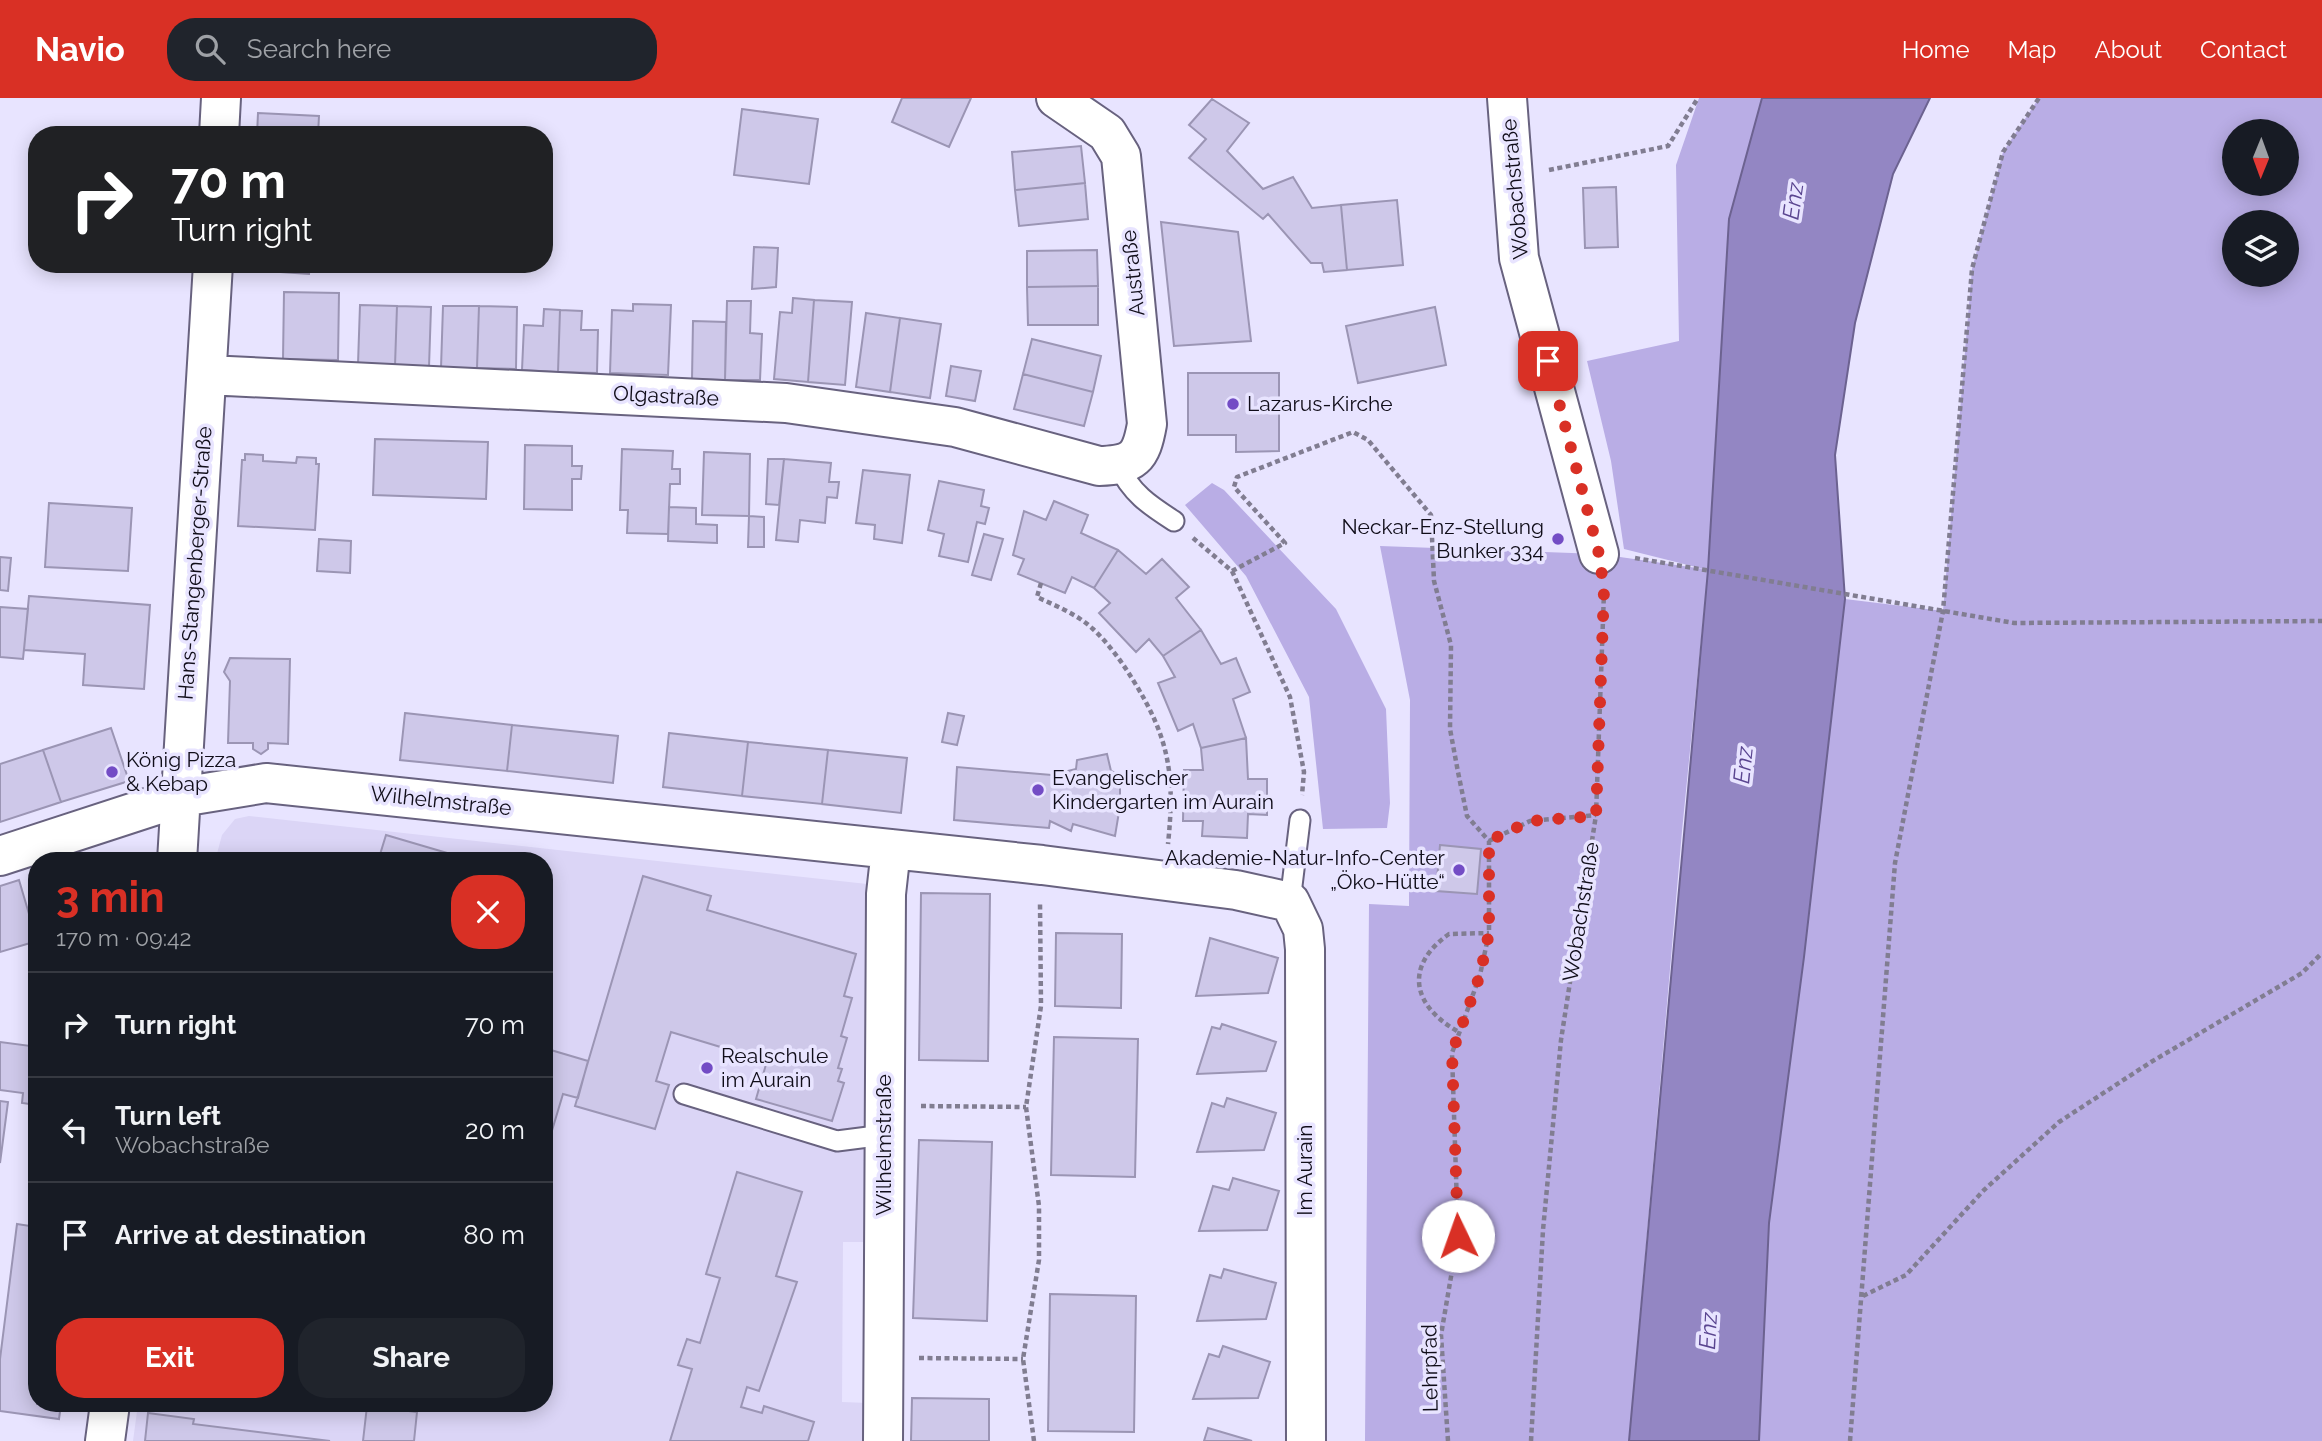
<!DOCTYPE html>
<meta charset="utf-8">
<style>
:root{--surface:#171b24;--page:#20242c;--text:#f1f3f6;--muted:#9ea1a6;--line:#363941;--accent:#d93025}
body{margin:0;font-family:Raleway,sans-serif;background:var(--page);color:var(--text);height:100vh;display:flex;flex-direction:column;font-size:26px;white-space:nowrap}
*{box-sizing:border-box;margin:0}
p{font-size:23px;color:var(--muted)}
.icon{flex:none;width:38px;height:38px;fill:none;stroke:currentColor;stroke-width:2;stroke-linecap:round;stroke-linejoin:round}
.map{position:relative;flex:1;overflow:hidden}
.side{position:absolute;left:28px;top:754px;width:525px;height:560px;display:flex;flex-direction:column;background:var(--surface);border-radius:28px;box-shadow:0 4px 18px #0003}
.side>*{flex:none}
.top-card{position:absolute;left:28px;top:28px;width:525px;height:147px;border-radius:28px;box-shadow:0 4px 18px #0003;background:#202124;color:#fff;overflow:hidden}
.needle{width:46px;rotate:181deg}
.fabs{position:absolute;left:2222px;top:21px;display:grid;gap:14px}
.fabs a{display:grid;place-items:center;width:77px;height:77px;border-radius:50%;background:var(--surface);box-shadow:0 4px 18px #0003;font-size:35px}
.pin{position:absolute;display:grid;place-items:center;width:60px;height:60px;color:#fff;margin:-30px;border-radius:14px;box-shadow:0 4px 10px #0006}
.me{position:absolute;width:77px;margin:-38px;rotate:357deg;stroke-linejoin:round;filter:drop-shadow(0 0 5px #0008)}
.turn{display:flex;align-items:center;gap:24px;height:147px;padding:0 28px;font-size:32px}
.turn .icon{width:91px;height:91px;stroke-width:2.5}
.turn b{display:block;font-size:49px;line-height:60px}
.round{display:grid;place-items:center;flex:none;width:74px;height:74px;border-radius:28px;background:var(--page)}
.summary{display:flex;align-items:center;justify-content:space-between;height:119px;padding:0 28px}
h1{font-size:42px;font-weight:700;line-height:52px;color:var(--accent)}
.action{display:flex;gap:14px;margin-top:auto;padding:14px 28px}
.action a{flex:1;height:80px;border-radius:28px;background:var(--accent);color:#fff;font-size:28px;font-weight:700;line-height:80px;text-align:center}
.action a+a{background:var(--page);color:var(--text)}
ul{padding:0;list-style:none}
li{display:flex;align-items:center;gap:21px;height:105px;padding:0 28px;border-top:2px solid var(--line)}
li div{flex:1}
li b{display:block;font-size:26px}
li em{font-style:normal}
header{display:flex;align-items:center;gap:42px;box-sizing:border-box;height:98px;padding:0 35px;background:var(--accent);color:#fff}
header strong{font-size:33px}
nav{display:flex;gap:38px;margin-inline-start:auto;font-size:24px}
.search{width:490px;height:63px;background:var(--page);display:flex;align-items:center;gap:18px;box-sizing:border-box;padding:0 24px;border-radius:28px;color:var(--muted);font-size:26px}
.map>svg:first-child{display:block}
</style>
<header>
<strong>Navio</strong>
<div class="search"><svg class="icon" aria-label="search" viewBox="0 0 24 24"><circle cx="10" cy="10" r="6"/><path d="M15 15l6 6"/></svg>Search here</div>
<nav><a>Home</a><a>Map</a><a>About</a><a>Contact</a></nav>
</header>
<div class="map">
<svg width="2322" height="1343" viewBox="0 0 2322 1343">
<rect width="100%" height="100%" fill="#e8e4ff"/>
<path fill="#dbd5f6" d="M249,718L867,786L871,796L869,1144H843L842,1304L868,1305V1343H133L138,1306H544V763H215L222,737L235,721Z"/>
<path fill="#b9ade5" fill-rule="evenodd" d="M1699,0H1762L1729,121L1708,471L1682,733L1629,1343H1365L1369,806L1409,808L1410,602L1380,448L1599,456L1704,471L1624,451L1611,363L1587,263L1679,243L1676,67Z
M2039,0H2322V1343H1759L1769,1125L1804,859L1845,501L1943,513L1972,171L2003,54ZM2235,33H2287V86H2235ZM2235,124H2287V177H2235Z
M1212,385L1224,392L1336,511L1386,611L1390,705L1387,730L1323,731L1309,599L1246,478L1185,407Z"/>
<path fill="#9386c3" stroke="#6c6290" stroke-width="2" d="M1762,0H1930L1893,76L1855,225L1835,357L1845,501L1804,859L1769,1125L1759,1343H1629L1708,472L1729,121Z"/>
<path fill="#cec8e9" stroke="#9b95b4" stroke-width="2" d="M902,0H971L949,49L892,24Z
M1212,1L1249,25L1227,53L1263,91L1293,79L1312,110L1341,107L1347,172L1324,174L1322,165H1311L1268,116L1263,121L1189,60L1206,41L1189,27Z
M742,11L818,21L809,86L734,77Z
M258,15L319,18L318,37H257Z
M1081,48L1085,85L1015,92L1012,54Z
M1085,85L1088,121L1019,128L1015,92Z
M1616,89L1618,149L1585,150L1583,90Z
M1397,102L1403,167L1347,172L1341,107Z
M1161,124L1238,134L1251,243L1174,248Z
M754,149L778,150L776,189L752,191Z
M1097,152L1098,188L1027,189V153Z
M252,166H310L309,176L251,172Z
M1098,188V227H1028L1027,189Z
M284,194L339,195L338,262L283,261Z
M793,200L814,202L808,284L774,281L780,214L792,215Z
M814,202L852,204L845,287L808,284Z
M727,203H751L750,235L762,236L760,282H725Z
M633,206L671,207L668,277L610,275L612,212L633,213Z
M360,207L397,208L395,268L358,266Z
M397,208L431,209L429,269L395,268Z
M443,208H479L477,270H441Z
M479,208L517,209L516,271L477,270Z
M1435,209L1446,267L1358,285L1346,228Z
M544,211L560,212L558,274L522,272L524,227L543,228Z
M560,212L582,213L581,232H598L597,275L558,274Z
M866,215L900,220L890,294L856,289Z
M900,220L941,226L930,300L890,294Z
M693,223L726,224L725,282L692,281Z
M1032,241L1101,258L1093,294L1023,276Z
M951,268L981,273L975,303L946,298Z
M1188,275H1279V353L1236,354V337H1188Z
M1023,276L1093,294L1084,328L1014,311Z
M375,341L488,344L486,401L373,397Z
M525,347L572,348V368H582L581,381H572V412L524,411Z
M622,351L673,353L672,371H680V386H670L668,436L627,435L628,412H620Z
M704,354L750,356L749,418L702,417Z
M245,356L263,357V363L296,365L297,359L316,360V366H319L315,432L238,428L242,362H245Z
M768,361H784L779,407L766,406Z
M784,361L831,365L829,384H839L837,400L827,399L825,425L800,422L798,444L776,442Z
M863,372L910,377L902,445L874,441L875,427L856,425Z
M939,383L984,392L981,408L989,410L985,426L977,424L968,464L939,458L944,436L928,432Z
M1054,403L1088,417L1081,435L1118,452L1094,490L1072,479L1065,495L1018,476L1024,461L1013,457L1024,413L1046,422Z
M49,405L132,410L128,473L45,469Z
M669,409L696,410V426L717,427V445L668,443Z
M749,418L764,419V449H748Z
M984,436L1003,441L991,482L972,477Z
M319,441L351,443L350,475L317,473Z
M1118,452L1146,476L1162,461L1189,489L1176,500L1201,532L1163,558L1149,541L1136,554L1099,515L1110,505L1094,490Z
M0,459L11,460L8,493L0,492Z
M29,498L150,507L144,591L83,587L85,556L24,552Z
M0,509L28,511L23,561L0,559Z
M1201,532L1221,566L1236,560L1250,594L1233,601L1246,640L1201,650L1193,626L1178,633L1158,585L1175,579L1163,558Z
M230,560L290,561L288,646L268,645V651L261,656L253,651V645H228L230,583L224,574Z
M405,615L512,627L507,673L400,662Z
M948,615L964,618L957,647L942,644Z
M512,627L618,638L613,685L507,673Z
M111,630L129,683L61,704L43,652Z
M669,635L748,644L742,698L663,689Z
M1246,640L1248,681H1267V717L1248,716L1247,740L1202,738L1203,723H1183L1184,672H1203L1201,650Z
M748,644L828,652L822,706L742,698Z
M43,652L61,704L0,724V666Z
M828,652L907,660L901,715L822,706Z
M1107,656L1111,673L1120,677V708L1115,738L1073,726L1071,733L1050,723L1049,730L954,722L957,669L1052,677L1076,671L1077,662Z
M386,737L454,757L453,763H378Z
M1440,747L1481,751L1477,796L1436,793Z
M643,778L711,798L707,812L856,856L844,898L852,900L841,938L847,940L838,970L842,971L838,983L844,985L832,1023L756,1001L767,963L671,934L656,983L669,987L655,1031L575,1008Z
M19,782L37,843L0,854V788Z
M921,795L990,796L988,963L919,962Z
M1056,835L1122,836L1121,910L1055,908Z
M1210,840L1278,860L1268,895L1196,898Z
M34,918H37V1007L22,1005L23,995L0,992V944L30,948Z
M1222,926L1276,944L1266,973L1197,976L1212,929L1220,931Z
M1054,939L1138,941L1135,1079L1051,1077Z
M544,950L588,963L578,1000L563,996L544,1059Z
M1227,1000L1276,1015L1264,1052L1197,1054L1212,1005L1224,1009Z
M0,1003L8,1004L0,1065Z
M919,1042L992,1044L987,1223L913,1220Z
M737,1074L802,1094L776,1178L797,1184L759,1293L747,1289L741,1309L762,1315L764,1308L814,1324L808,1343H670L692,1271L678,1267L687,1241L700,1245L720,1180L706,1176Z
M1233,1080L1279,1093L1267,1132L1199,1133L1213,1088L1229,1092Z
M17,1126L37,1129V1306H61L59,1321L0,1313V1261Z
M1224,1171L1276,1185L1266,1221L1197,1223L1210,1177L1221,1180Z
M1050,1196L1136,1198L1134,1334L1048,1333Z
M1223,1248L1270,1264L1258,1300L1193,1301L1209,1256L1219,1259Z
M912,1300L989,1301V1343H911Z
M367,1308L417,1314L414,1343H363Z
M148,1315L194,1321L193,1326L330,1343H145Z
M1208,1330L1252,1343H1204Z"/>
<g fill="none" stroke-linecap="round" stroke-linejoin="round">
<defs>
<path id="lane" d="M1118,367C1131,395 1149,407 1174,423
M1290,804L1300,722
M684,996L837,1043L884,1037"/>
<path id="street" d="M1507,0L1519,160L1599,456
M219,37L221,0
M207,277L786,305L955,329L1099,368C1134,367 1141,360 1147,326L1121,58L1107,35L1056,0
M0,758L181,699L266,685L1042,767L1236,792L1290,804L1303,831L1305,851L1306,1343
M177,763L213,166
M105,1343L110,1306
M883,1343L886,796L891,751"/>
</defs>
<use href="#lane" stroke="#68627f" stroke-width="23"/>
<use href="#street" stroke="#68627f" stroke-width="42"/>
<path stroke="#817d91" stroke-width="4.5" stroke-dasharray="5 3.5" stroke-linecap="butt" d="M1549,72L1668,48L1698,0
M1193,440L1232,473L1290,599L1304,674L1302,697
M1635,460L2014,525L2322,523
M1232,473L1285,445L1234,389L1237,379L1353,334L1368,342L1431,417L1434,483L1451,547L1450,631L1458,674L1467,718L1489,743
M1041,485L1037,499C1056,508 1077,516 1093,531C1108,545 1122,564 1133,582C1170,641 1175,678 1168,746
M1489,743L1530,723L1596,717
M1457,933C1412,907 1404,868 1449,836L1489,835
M921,1008L1026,1009
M1863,1198L1906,1177L1984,1092L2059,1024L2151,964L2302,875L2322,855
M919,1260L1023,1261
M1034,1343L1023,1261L1039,1162V1108L1026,1009L1041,908L1040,805
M1448,1343L1441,1237L1458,1138L1452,955L1480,877L1489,835V743
M1531,1343L1543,1132L1561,942L1596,717L1604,494
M1850,1343L1895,765L1943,513L1972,171L2003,54L2039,0"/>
<use href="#lane" stroke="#fff" stroke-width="19"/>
<use href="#street" stroke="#fff" stroke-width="38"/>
</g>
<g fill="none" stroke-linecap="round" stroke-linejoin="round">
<path stroke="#d93025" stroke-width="12" stroke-dasharray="0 21.6" d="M1458,1138L1452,955L1480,877L1489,835V743L1530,723L1596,718L1604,492L1599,456L1548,263"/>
</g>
<g fill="#734cc5" stroke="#e8e4ff" stroke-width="2.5">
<circle cx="1233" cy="306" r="7"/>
<circle cx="1558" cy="441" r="7"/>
<circle cx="112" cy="674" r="7"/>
<circle cx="1038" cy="692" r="7"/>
<circle cx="1459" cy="772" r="7"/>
<circle cx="707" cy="970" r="7"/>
</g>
<g text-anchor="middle" stroke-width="7" stroke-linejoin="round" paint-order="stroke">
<g font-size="21" fill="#100d19" stroke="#e8e4ff">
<text transform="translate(1515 91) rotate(-95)" y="7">Wobachstraße</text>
<text transform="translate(1133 175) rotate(-96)" y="7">Austraße</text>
<text transform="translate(666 298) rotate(3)" y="7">Olgastraße</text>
<text transform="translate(195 465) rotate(-86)" y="7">Hans-Stangenberger-Straße</text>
<text transform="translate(441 703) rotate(6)" y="7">Wilhelmstraße</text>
<text transform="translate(1581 814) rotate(-81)" y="7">Wobachstraße</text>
<text transform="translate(884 1047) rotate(-90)" y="7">Wilhelmstraße</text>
<text transform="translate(1305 1072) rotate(-90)" y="7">Im Aurain</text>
<text transform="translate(1430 1270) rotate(-91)" y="7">Lehrpfad</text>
</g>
<g font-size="21" fill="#100d19" stroke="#e8e4ff" text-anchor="start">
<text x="1247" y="313">Lazarus-Kirche</text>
<text x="1544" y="436" text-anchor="end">Neckar-Enz-Stellung<tspan x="1544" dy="24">Bunker 334</tspan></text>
<text x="126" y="669">König Pizza<tspan x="126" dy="24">&amp; Kebap</tspan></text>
<text x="1052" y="687">Evangelischer<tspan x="1052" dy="24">Kindergarten im Aurain</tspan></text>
<text x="1445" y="767" text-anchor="end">Akademie-Natur-Info-Center<tspan x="1445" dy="24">„Öko-Hütte“</tspan></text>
<text x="721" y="965">Realschule<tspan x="721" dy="24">im Aurain</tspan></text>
</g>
<g font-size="23" font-style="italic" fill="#5a4590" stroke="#e8e4ff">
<text transform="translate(1793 103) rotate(-82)" y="8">Enz</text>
<text transform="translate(1743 667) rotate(-84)" y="8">Enz</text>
<text transform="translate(1708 1233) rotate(-87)" y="8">Enz</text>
</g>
</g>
</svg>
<div class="fabs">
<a><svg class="needle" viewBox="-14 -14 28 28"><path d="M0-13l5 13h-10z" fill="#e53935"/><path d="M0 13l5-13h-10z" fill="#9ea1a6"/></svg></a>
<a><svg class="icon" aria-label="layers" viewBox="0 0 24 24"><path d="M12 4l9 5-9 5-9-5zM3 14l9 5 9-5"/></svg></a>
</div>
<div class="pin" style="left:1548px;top:263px;background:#d93025"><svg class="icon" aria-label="arrive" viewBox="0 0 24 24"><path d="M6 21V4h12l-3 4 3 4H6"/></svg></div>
<svg class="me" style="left:1458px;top:1138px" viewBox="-20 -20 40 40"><circle r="19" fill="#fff"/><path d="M0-13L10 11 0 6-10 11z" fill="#d93025"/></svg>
<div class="top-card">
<div class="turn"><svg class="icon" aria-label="right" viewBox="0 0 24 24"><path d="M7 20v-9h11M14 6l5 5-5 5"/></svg><div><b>70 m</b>Turn right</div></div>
</div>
<section class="side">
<div class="summary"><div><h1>3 min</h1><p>170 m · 09:42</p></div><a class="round" style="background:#d93025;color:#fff"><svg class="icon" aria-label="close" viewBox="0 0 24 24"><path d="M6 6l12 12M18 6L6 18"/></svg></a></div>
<ul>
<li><svg class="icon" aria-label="right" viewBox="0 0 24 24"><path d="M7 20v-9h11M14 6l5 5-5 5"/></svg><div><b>Turn right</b></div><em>70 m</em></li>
<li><svg class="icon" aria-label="left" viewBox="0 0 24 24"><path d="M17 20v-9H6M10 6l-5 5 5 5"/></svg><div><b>Turn left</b><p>Wobachstraße</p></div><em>20 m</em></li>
<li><svg class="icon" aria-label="arrive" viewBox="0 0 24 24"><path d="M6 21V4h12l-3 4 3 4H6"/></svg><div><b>Arrive at destination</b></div><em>80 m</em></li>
</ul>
<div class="action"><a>Exit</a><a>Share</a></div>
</section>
</div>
